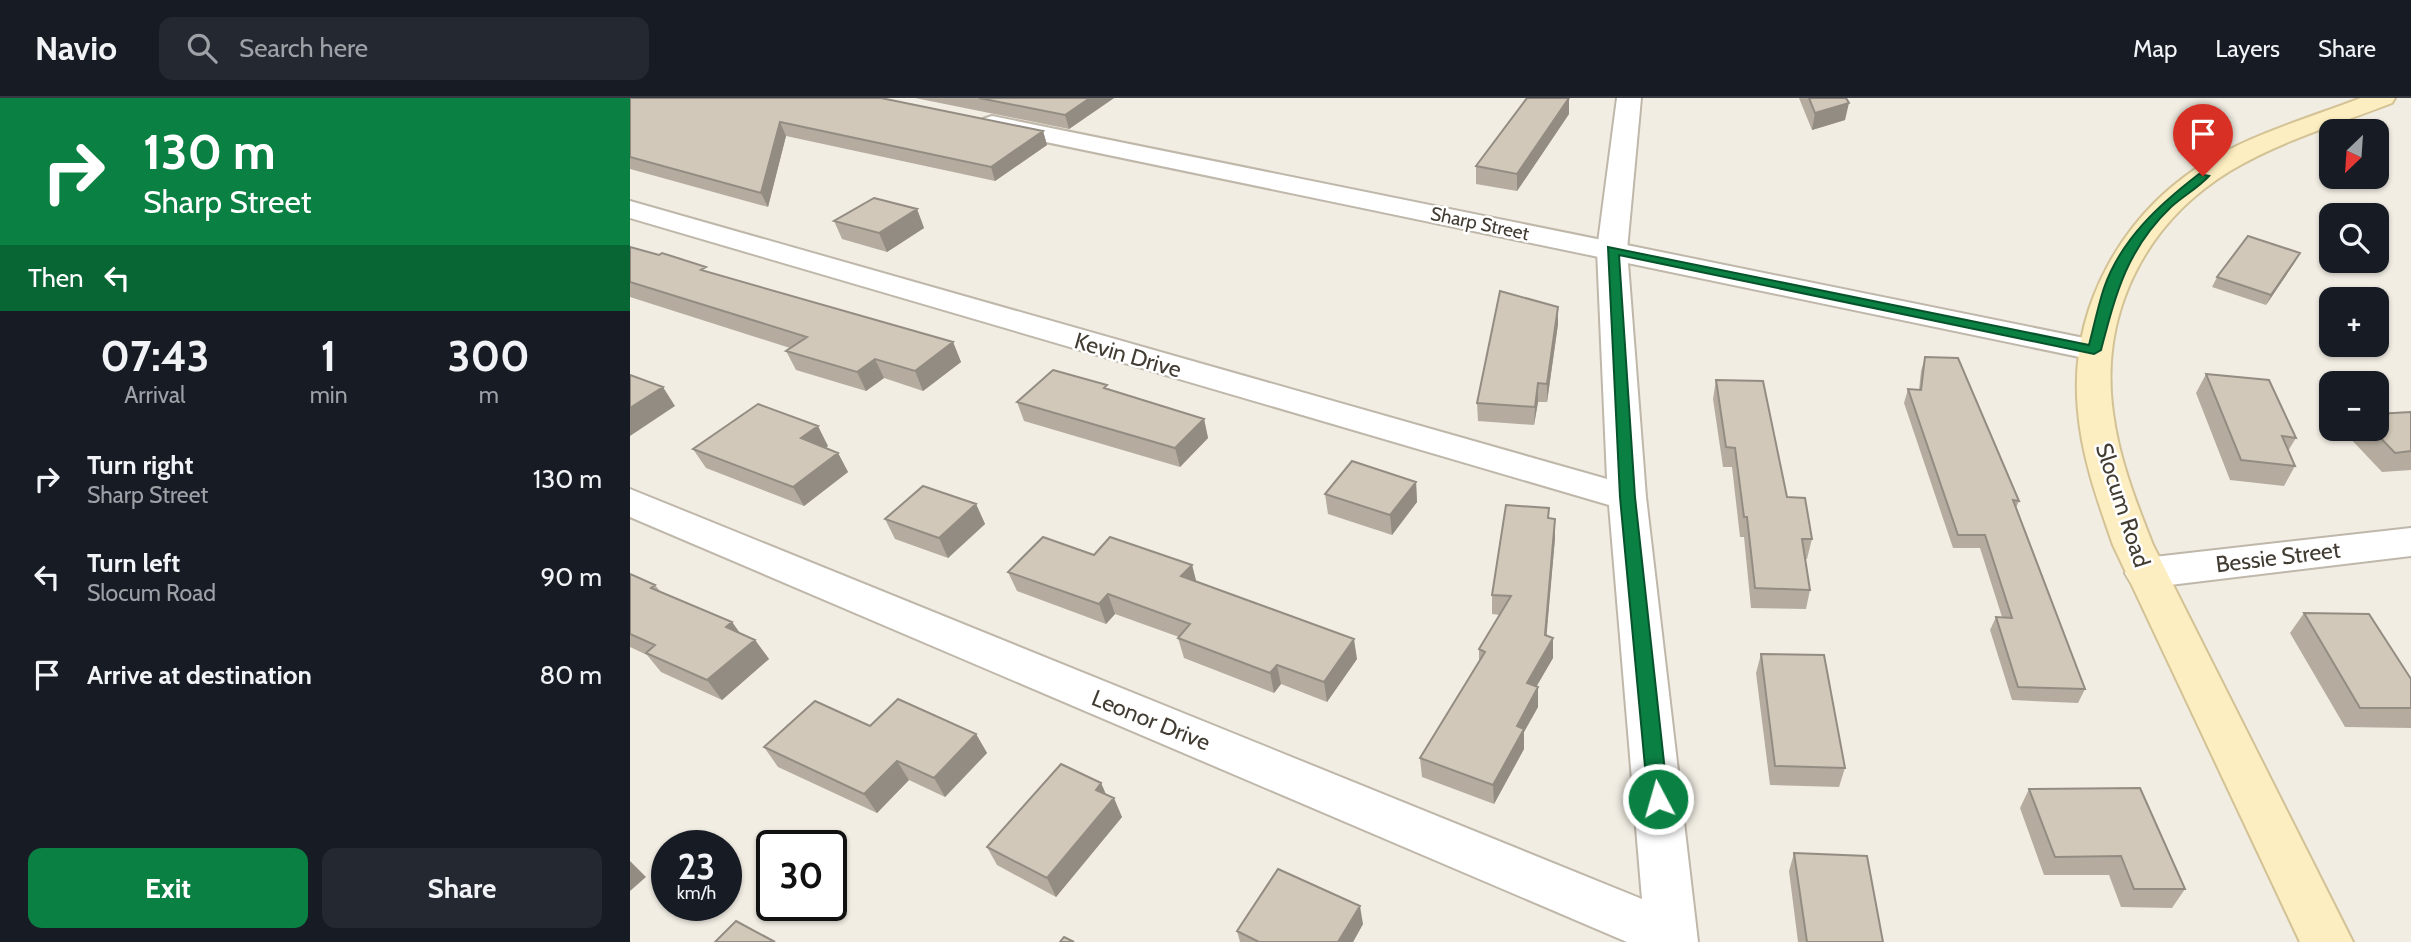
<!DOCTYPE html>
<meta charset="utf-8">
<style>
:root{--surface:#171b24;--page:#242831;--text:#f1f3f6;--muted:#9ea1a6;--line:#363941;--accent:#0b8043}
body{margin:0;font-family:Cabin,sans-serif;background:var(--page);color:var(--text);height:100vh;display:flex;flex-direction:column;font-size:26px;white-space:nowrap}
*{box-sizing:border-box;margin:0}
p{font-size:23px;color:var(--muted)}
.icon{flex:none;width:38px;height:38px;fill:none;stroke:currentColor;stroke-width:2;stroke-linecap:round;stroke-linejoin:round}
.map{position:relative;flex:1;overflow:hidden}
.details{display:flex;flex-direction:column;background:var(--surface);width:630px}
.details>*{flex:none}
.hud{background:#0b8043;color:#fff;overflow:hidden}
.needle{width:46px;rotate:205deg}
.fabs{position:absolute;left:1689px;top:21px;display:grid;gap:14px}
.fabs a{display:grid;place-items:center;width:70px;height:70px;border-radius:14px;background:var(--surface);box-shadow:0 2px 5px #0004;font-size:35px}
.speed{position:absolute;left:21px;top:732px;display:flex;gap:14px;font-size:35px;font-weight:700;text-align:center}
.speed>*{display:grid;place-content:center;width:91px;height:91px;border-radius:50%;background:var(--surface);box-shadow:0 2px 5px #0004;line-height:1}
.speed small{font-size:18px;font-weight:400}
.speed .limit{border:4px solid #111;border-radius:10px;background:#fff;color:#111}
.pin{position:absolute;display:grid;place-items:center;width:60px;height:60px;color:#fff;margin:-72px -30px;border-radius:50% 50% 50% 0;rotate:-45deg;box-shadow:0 0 7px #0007}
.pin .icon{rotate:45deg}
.me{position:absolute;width:77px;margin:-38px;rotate:354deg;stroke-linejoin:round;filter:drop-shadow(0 0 5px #0008)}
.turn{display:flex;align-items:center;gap:24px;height:147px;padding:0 28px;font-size:32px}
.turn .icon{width:91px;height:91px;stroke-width:2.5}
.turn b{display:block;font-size:49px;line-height:60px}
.then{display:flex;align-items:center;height:66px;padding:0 28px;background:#0003;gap:14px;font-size:26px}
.eta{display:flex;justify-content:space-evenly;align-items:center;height:119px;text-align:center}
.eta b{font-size:42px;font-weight:700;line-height:49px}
.primary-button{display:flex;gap:14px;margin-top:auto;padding:14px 28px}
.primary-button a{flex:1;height:80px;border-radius:14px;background:var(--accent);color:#fff;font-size:28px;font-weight:700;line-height:80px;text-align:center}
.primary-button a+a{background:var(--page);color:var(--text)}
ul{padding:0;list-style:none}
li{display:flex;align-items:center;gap:21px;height:98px;padding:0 28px}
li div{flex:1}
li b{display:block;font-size:26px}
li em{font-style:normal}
header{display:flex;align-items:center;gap:42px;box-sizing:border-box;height:98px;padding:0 35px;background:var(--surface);border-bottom:2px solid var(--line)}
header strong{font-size:33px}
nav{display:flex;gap:38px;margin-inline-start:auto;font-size:24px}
.search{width:490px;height:63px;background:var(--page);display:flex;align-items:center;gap:18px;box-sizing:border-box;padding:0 24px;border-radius:14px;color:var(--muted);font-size:26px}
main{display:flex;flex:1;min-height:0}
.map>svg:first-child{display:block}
</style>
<header>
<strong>Navio</strong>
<div class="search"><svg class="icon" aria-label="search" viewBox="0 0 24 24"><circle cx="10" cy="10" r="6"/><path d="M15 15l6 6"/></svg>Search here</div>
<nav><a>Map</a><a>Layers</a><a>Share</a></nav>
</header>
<main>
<section class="details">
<div class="hud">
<div class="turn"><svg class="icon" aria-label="right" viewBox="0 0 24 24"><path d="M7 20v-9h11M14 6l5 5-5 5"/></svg><div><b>130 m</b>Sharp Street</div></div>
<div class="then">Then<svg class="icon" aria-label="left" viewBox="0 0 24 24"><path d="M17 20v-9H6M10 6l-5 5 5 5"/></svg></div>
</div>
<div class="eta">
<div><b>07:43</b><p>Arrival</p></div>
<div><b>1</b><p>min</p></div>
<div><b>300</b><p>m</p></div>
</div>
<ul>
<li><svg class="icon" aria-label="right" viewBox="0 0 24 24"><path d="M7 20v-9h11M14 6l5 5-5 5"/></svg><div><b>Turn right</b><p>Sharp Street</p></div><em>130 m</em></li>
<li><svg class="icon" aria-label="left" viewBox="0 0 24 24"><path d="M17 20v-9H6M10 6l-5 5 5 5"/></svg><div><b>Turn left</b><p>Slocum Road</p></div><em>90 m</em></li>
<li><svg class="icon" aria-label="arrive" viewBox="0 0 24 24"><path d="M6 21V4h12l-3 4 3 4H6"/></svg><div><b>Arrive at destination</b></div><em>80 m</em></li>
</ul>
<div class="primary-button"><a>Exit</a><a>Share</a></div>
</section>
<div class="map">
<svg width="1781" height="844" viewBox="0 0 1781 844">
<rect width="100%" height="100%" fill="#f1ede3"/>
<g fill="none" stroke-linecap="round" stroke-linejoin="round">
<defs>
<path id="minor" d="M987,0H1011L997,152L1016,399L1068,844H997L0,419V391L1012,801L979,407L0,120V103L977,381L967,152Z
M1781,430V458L1515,490L1501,485L1495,475L1501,465L1515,460Z"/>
<path id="tertiary" d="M362,18L1464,242L1476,245L1480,252L1476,259L1464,262L353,31L349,26L353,21Z"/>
<path id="secondary" d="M1731,0H1765L1762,5C1708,26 1650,43 1600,73C1515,125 1469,216 1483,315C1489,361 1506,404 1523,447L1723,844H1670L1483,447C1468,404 1452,360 1448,313C1438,210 1493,112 1583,60C1630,34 1681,19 1731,0Z"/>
</defs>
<use href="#minor" stroke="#bfb7a9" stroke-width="4"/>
<use href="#tertiary" stroke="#bfb7a9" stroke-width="4"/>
<use href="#secondary" stroke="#d3c295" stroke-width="4"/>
<use href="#minor" fill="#fff" fill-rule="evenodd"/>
<use href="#tertiary" fill="#fff" fill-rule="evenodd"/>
<use href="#secondary" fill="#fdeec1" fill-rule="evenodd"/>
</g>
<path fill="#b5ac9f" d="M0,0L413,33L417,47L365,83L156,38L138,109L0,71Z
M285,0H484L439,31Z
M1169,0H1216L1215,22L1182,32Z
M939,16L887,93L846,86V68Z
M287,111L294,130L257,154L212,141L204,123Z
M0,149L79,174L323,244L331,264L293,293L254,280L236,293L166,272L156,253L160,250L0,199Z
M1665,164L1636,207L1582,189L1587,179Z
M928,226L917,304H908L904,327L848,323L847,305Z
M1295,259L1389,403L1386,410L1455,591L1448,605L1382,602L1360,532L1366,519H1372L1350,450H1323L1274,305L1278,291L1289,292L1291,273Z
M1576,276L1666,340L1658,353L1665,368L1654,388L1600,382L1566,295Z
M1086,282L1182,441L1177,461H1175L1180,492L1176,511L1121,510L1114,439H1110L1102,369H1093L1083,301Z
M478,291L574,321L578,340L550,369L394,323L387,304Z
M1781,314V372L1752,374L1717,337L1721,331H1746Z
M198,348L196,350L208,355L218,374L174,408L76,370L63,351Z
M786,384L787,404L762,437L698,416L695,396Z
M346,406L355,426L318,460L265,441L255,421Z
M919,410V420L925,440L916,538L923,540V560L906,588L908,609L894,634V651L864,706L792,679L790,660L849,564V551L870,517L862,516V497Z
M464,457L562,467L566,484L727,561L697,604L651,586L644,595L554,560L548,540L549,539L485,516L476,526L387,493L378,474Z
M0,476L25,487L30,493L102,524L110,535L125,542L139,561L92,602L31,574L17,557L0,549Z
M1674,515L1781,581V630L1715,629L1660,535Z
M1131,556L1215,670L1209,689L1140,687L1126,575Z
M240,628L346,636L357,655L315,699L279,682L247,715L148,669L134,649Z
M471,685L476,696L492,719L426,799L367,767L357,749Z
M1399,691L1555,791L1542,810L1491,809L1479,777H1414L1390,710Z
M1164,755L1253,844H1168L1159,773Z
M733,826L723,844H610L607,833Z"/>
<path fill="#938c82" d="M460,0H484L439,31L435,17Z
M939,0V16L887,93V76Z
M1219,5L1215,22L1182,32L1185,15Z
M150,24L156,38L138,109L131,95Z
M413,33L417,47L365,83L361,69Z
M287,111L294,130L257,154L249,135Z
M1670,155L1665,164L1636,207L1641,197Z
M928,209V226L917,304V286Z
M323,244L331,264L293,293L285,273Z
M245,261L254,280L236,293L227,274Z
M908,285V304L904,327L905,309Z
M33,289L45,308L0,338V310Z
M574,321L578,340L550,369L545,350Z
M188,328L198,348L182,360L171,340Z
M208,355L218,374L174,408L163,389Z
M786,384L787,404L762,437L760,417Z
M346,406L355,426L318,460L309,440Z
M925,421V440L915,555L923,540V560L897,605V585L915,537Z
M562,467L567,486L551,478Z
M478,496L485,516L476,526L469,506Z
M102,524L116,544L96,529Z
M724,541L727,561L697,604L694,584Z
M125,542L139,561L92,602L77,582Z
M647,567L651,586L644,595L640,575Z
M908,589V609L894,634V651L864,706L863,687L887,628Z
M346,636L357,655L315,699L304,680Z
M267,663L279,682L247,715L234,696Z
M471,685L479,704L466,692Z
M484,700L492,719L426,799L417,780Z
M0,763L16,779L0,793Z
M730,808L733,826L723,844H708Z"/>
<path fill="#d2c8b9" stroke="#938c82" stroke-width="2" d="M0,0H251L413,33L361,69L150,24L131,95L0,59Z
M349,0H460L435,17Z
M897,0H939L887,76L846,68Z
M1179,0H1216L1219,5L1185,15Z
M244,100L287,111L249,135L204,123Z
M1618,138L1670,155L1641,197L1587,179Z
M0,149L29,157L32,155L76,169L71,172L323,244L285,273L245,261L227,274L156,253L177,239L0,184Z
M870,193L928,209L917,286L908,285L905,309L847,305Z
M1295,259L1328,260L1389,403L1383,402L1455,591L1388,589L1366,519L1382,520L1355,437H1328L1278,291L1291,292Z
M423,272L477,287L474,290L574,321L545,350L387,304Z
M1576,276L1639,282L1666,340L1652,338L1665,368L1611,362Z
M0,277L33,289L0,310Z
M1086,282L1133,283L1157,399L1175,400L1182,441H1172L1180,492L1125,490L1117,419H1114L1105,350L1096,349Z
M128,306L188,328L171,340L208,355L163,389L63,351Z
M1781,314V353L1765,355L1742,331H1746V316Z
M722,363L786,384L760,417L695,396Z
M293,388L346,406L309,440L255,421Z
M876,407L919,410L918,420L925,421L915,537L923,540L897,585L908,589L887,628L894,631L863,687L790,660L855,554L849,551L881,498L862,497Z
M413,439L464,457L480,439L562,467L551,478L724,541L694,584L647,567L640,575L548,540L560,526L478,496L469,506L378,474Z
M0,476L25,487L21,490L102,524L96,529L125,542L77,582L16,555L25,547L0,536Z
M1674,515L1739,516L1781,581V610H1730Z
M1131,556L1194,557L1215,670L1145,668Z
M268,601L346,636L304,680L267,663L234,696L134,649L185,603L240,628Z
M431,666L471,685L466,692L484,700L417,780L357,749Z
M1510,690L1555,791H1504L1491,758L1425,759L1399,691Z
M1164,755L1237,758L1253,844H1177Z
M648,771L730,808L708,844H629L607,833Z
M106,823L145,844H85Z
M434,839L444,844H430Z"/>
<path fill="#0b8043" stroke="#07532c" stroke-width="2" d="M1569,76L1579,78C1568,90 1553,98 1541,109C1497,151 1486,195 1471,252L1464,256L989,157L1005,399L1038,701L1035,707L1028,710L1021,707L1018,701L990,399L978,149L1459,247C1464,228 1468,208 1474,190C1491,141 1530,106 1569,76Z"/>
<g text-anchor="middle" stroke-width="5" stroke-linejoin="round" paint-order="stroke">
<g font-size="19" fill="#423c33" stroke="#fff">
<text transform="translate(850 125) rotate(12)" y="7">Sharp Street</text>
</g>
<g font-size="23" fill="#423c33" stroke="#fff">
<text transform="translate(498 257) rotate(16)" y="8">Kevin Drive</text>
<text transform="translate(1493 407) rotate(72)" y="8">Slocum Road</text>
<text transform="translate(1648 459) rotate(-7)" y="8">Bessie Street</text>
<text transform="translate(521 622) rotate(22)" y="8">Leonor Drive</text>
</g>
</g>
</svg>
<div class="fabs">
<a><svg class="needle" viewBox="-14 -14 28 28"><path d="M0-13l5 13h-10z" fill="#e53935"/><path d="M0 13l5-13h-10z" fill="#9ea1a6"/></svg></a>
<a><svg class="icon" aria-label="search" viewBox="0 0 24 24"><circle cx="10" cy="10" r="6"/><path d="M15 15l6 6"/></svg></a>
<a>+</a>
<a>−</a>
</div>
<div class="speed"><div>23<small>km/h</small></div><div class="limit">30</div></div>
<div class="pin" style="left:1573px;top:78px;background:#d93025"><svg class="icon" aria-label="arrive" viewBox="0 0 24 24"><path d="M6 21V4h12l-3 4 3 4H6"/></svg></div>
<svg class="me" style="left:1028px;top:701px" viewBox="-20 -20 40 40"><circle r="17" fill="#0b8043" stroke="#fff" stroke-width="3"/><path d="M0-11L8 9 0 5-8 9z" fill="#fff"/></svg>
</div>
</main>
